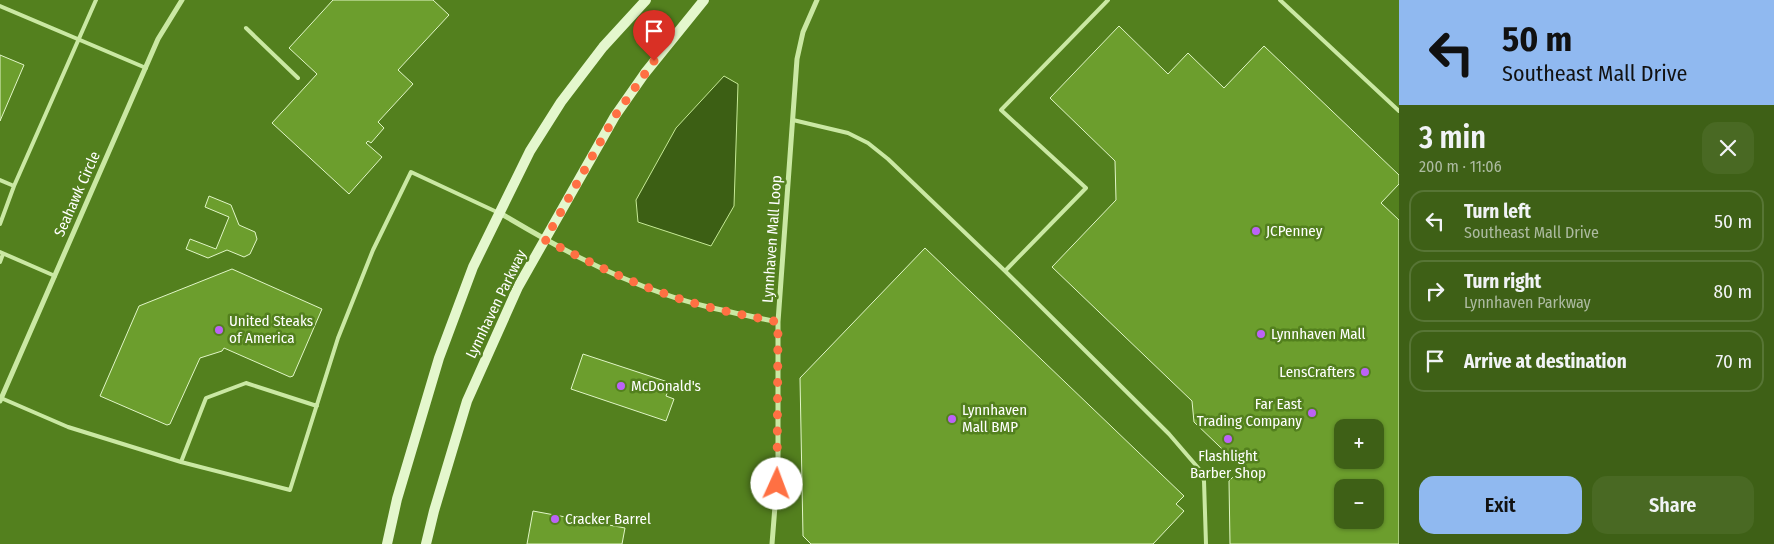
<!DOCTYPE html>
<meta charset="utf-8">
<style>
:root{--surface:#3e6016;--page:#496923;--text:#f1f3f6;--muted:#adbba1;--line:#577535;--accent:#90b9f0}
body{margin:0;font-family:"Fira Sans Condensed",sans-serif;background:var(--page);color:var(--text);height:100vh;display:flex;flex-direction:column;font-size:19px;white-space:nowrap}
*{box-sizing:border-box;margin:0}
p{font-size:16px;color:var(--muted)}
.icon{flex:none;width:28px;height:28px;fill:none;stroke:currentColor;stroke-width:2;stroke-linecap:round;stroke-linejoin:round}
.map{position:relative;flex:1;overflow:hidden}
.side{display:flex;flex-direction:column;background:var(--surface);width:375px}
.side>*{flex:none}
.hud{background:#90b9f0;color:#111;overflow:hidden}
.tools{position:absolute;left:1334px;top:419px;display:grid;gap:10px}
.tools a{display:grid;place-items:center;width:50px;height:50px;border-radius:10px;background:var(--surface);box-shadow:0 1px 4px #0004;font-size:25px}
.pin{position:absolute;display:grid;place-items:center;width:42px;height:42px;color:#fff;margin:-51px -21px;border-radius:50% 50% 50% 0;rotate:-45deg;box-shadow:0 0 5px #0007}
.pin .icon{rotate:45deg}
.me{position:absolute;width:55px;margin:-28px;rotate:2deg;stroke-linejoin:round;filter:drop-shadow(0 0 4px #0008)}
.turn{display:flex;align-items:center;gap:18px;height:105px;padding:0 20px;font-size:22px}
.turn .icon{width:65px;height:65px;stroke-width:2.5}
.turn b{display:block;font-size:35px;line-height:42px}
.round{display:grid;place-items:center;flex:none;width:52px;height:52px;border-radius:15px;background:var(--page)}
.head{display:flex;align-items:center;justify-content:space-between;height:85px;padding:0 20px}
h1{font-size:30px;font-weight:600;line-height:38px}
.action{display:flex;gap:10px;margin-top:auto;padding:10px 20px}
.action a{flex:1;height:58px;border-radius:15px;background:var(--accent);color:#111;font-size:20px;font-weight:600;line-height:58px;text-align:center}
.action a+a{background:var(--page);color:var(--text)}
ul{padding:0;list-style:none}
li{display:flex;align-items:center;gap:15px;height:62px;margin:0 10px 8px;padding:0 10px;border:2px solid var(--line);border-radius:15px}
li div{flex:1}
li b{display:block;font-size:19px}
li em{font-style:normal}
main{display:flex;flex:1;min-height:0}
.map>svg:first-child{display:block}
</style>
<main>
<div class="map">
<svg width="1399" height="544" viewBox="0 0 1399 544">
<rect width="100%" height="100%" fill="#53801e"/>
<path fill="#3c5f14" stroke="#c6ea96" d="M724,76L738,84L734,206L711,246L638,222L636,200L676,128Z"/>
<path fill="#6c9e2d" stroke="#e1f6c7" fill-rule="evenodd" d="M333,0H433L449,15L398,70L413,84L378,122L384,128L371,143L368,141L366,143L382,157L349,194L272,123L317,74L289,48Z
M1119,26L1168,74L1188,53L1224,88L1264,46L1399,175V184L1381,203L1399,220V544H1230L1229,481L1242,468L1194,422L1192,401L1052,267L1116,200L1115,161L1050,98ZM1342,428H1375V460H1342ZM1342,488H1375V520H1342Z
M0,55L24,65L0,121Z
M209,196L231,205L239,225L255,232L257,239L250,254L244,257L227,250L208,258L186,249L190,239L216,249L229,217L205,207Z
M925,248L1184,496L1176,504L1184,511L1153,544H811L803,536L800,378Z
M232,269L322,309L293,376L290,377L224,348L222,351L200,358L170,424L167,425L100,396L139,306Z
M583,354L671,383L666,396L674,399L666,421L571,389Z
M533,511L625,528L622,544H527Z"/>
<g fill="none" stroke-linecap="round" stroke-linejoin="round">
<path stroke="#cae8a3" stroke-width="4" d="M1280,0L1399,111
M0,6L146,68
M246,28L298,78
M793,120L848,133L868,143L888,159L1005,271L1169,434L1200,470L1204,481L1206,544
M0,180L14,186L96,0
M0,224L14,186
M0,252L55,276
M0,262L3,254
M1005,271L1086,188L1001,110L1108,0
M1,398L68,427L181,462L290,490L338,338L373,250L411,172L499,213
M181,462L206,398L246,383L317,406"/>
<path stroke="#cae8a3" stroke-width="5" d="M500,213C552,244 606,274 664,294C701,307 740,314 778,322
M0,401L158,39L182,0
M772,544L778,468V322L797,59L803,32L817,0"/>
<path stroke="#e4f7cd" stroke-width="10" d="M387,544L397,499L439,358L473,267L530,151L561,102L603,47L646,0
M426,544L434,511L467,401L518,287L615,116L645,73L704,0"/>
</g>
<g fill="none" stroke-linecap="round" stroke-linejoin="round">
<path stroke="#ff7043" stroke-width="9" stroke-dasharray="0 16.2" d="M654,61L615,116L545,240C584,259 622,279 663,293C700,307 739,314 778,322L777,484"/>
</g>
<g fill="#bc62f7" stroke="#53801e" stroke-width="2">
<circle cx="1256" cy="231" r="5"/>
<circle cx="219" cy="330" r="5"/>
<circle cx="1261" cy="334" r="5"/>
<circle cx="1365" cy="372" r="5"/>
<circle cx="621" cy="386" r="5"/>
<circle cx="1312" cy="413" r="5"/>
<circle cx="952" cy="419" r="5"/>
<circle cx="1228" cy="439" r="5"/>
<circle cx="555" cy="519" r="5"/>
</g>
<g text-anchor="middle" stroke-width="5" stroke-linejoin="round" paint-order="stroke">
<g font-size="15" fill="#fff" stroke="#53801e">
<text transform="translate(77 194) rotate(-66)" y="5">Seahawk Circle</text>
<text transform="translate(772 239) rotate(-86)" y="5">Lynnhaven Mall Loop</text>
<text transform="translate(496 304) rotate(-64)" y="5">Lynnhaven Parkway</text>
</g>
<g font-size="15" fill="#fff" stroke="#53801e" text-anchor="start">
<text x="1266" y="236">JCPenney</text>
<text x="229" y="326">United Steaks<tspan x="229" dy="17">of America</tspan></text>
<text x="1271" y="339">Lynnhaven Mall</text>
<text x="1355" y="377" text-anchor="end">LensCrafters</text>
<text x="631" y="391">McDonald's</text>
<text x="1302" y="409" text-anchor="end">Far East<tspan x="1302" dy="17">Trading Company</tspan></text>
<text x="962" y="415">Lynnhaven<tspan x="962" dy="17">Mall BMP</tspan></text>
<text x="1228" y="461" text-anchor="middle">Flashlight<tspan x="1228" dy="17">Barber Shop</tspan></text>
<text x="565" y="524">Cracker Barrel</text>
</g>
</g>
</svg>
<div class="tools">
<a>+</a>
<a>−</a>
</div>
<div class="pin" style="left:654px;top:61px;background:#d93025"><svg class="icon" aria-label="arrive" viewBox="0 0 24 24"><path d="M6 21V4h12l-3 4 3 4H6"/></svg></div>
<svg class="me" style="left:777px;top:484px" viewBox="-20 -20 40 40"><circle r="19" fill="#fff"/><path d="M0-13L10 11 0 6-10 11z" fill="#ff7043"/></svg>
</div>
<section class="side">
<div class="hud">
<div class="turn"><svg class="icon" aria-label="left" viewBox="0 0 24 24"><path d="M17 20v-9H6M10 6l-5 5 5 5"/></svg><div><b>50 m</b>Southeast Mall Drive</div></div>
</div>
<div class="head"><div><h1>3 min</h1><p>200 m · 11:06</p></div><a class="round"><svg class="icon" aria-label="close" viewBox="0 0 24 24"><path d="M6 6l12 12M18 6L6 18"/></svg></a></div>
<ul>
<li><svg class="icon" aria-label="left" viewBox="0 0 24 24"><path d="M17 20v-9H6M10 6l-5 5 5 5"/></svg><div><b>Turn left</b><p>Southeast Mall Drive</p></div><em>50 m</em></li>
<li><svg class="icon" aria-label="right" viewBox="0 0 24 24"><path d="M7 20v-9h11M14 6l5 5-5 5"/></svg><div><b>Turn right</b><p>Lynnhaven Parkway</p></div><em>80 m</em></li>
<li><svg class="icon" aria-label="arrive" viewBox="0 0 24 24"><path d="M6 21V4h12l-3 4 3 4H6"/></svg><div><b>Arrive at destination</b></div><em>70 m</em></li>
</ul>
<div class="action"><a>Exit</a><a>Share</a></div>
</section>
</main>
